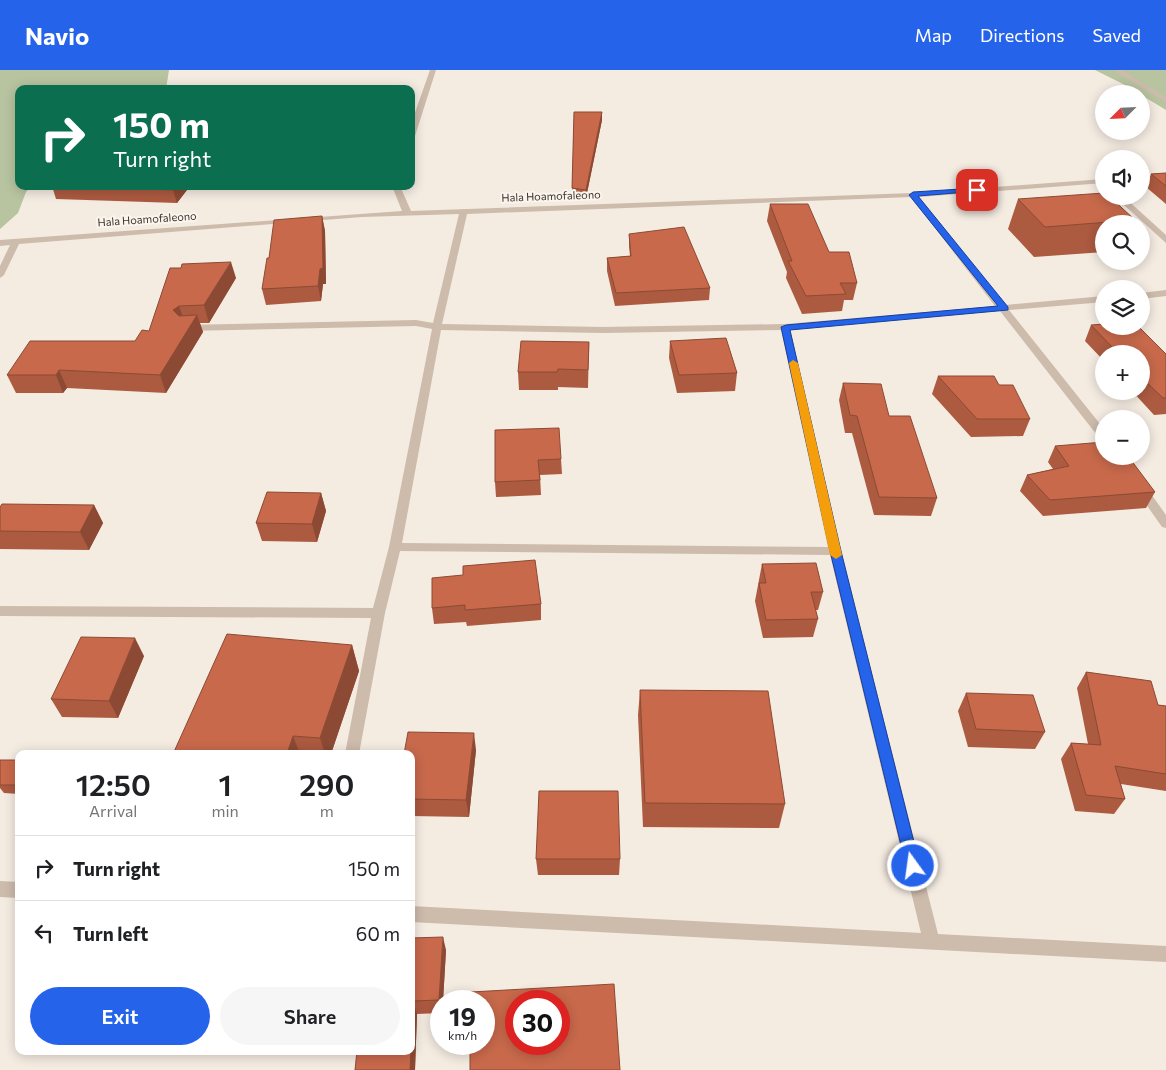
<!DOCTYPE html>
<meta charset="utf-8">
<style>
:root{--surface:#fff;--page:#f6f6f6;--text:#202124;--muted:#757577;--line:#e0e0e0;--accent:#2563eb}
body{margin:0;font-family:Commissioner,sans-serif;background:var(--page);color:var(--text);height:100vh;display:flex;flex-direction:column;font-size:19px;white-space:nowrap}
*{box-sizing:border-box;margin:0}
p{font-size:16px;color:var(--muted)}
.icon{flex:none;width:28px;height:28px;fill:none;stroke:currentColor;stroke-width:2;stroke-linecap:round;stroke-linejoin:round}
.map{position:relative;flex:1;overflow:hidden}
.drawer{position:absolute;left:15px;top:680px;width:400px;height:305px;display:flex;flex-direction:column;background:var(--surface);border-radius:10px;box-shadow:0 2px 12px #0003}
.drawer>*{flex:none}
.guide{position:absolute;left:15px;top:15px;width:400px;height:105px;border-radius:10px;box-shadow:0 2px 12px #0003;background:#0b6e4f;color:#fff;overflow:hidden}
.needle{width:32px;rotate:246deg}
.controls{position:absolute;left:1095px;top:15px;display:grid;gap:10px}
.controls a{display:grid;place-items:center;width:55px;height:55px;border-radius:50%;background:var(--surface);box-shadow:0 2px 12px #0003;font-size:25px}
.speed{position:absolute;left:430px;top:920px;display:flex;gap:10px;font-size:25px;font-weight:700;text-align:center}
.speed>*{display:grid;place-content:center;width:65px;height:65px;border-radius:50%;background:var(--surface);box-shadow:0 2px 12px #0003;line-height:1}
.speed small{font-size:12px;font-weight:400}
.speed .limit{border:8px solid #d22;background:#fff;color:#111}
.pin{position:absolute;display:grid;place-items:center;width:42px;height:42px;color:#fff;margin:-21px;border-radius:10px;box-shadow:0 2px 8px #0006}
.me{position:absolute;width:55px;margin:-28px;rotate:346deg;stroke-linejoin:round;filter:drop-shadow(0 0 4px #0008)}
.turn{display:flex;align-items:center;gap:18px;height:105px;padding:0 15px;font-size:22px}
.turn .icon{width:65px;height:65px;stroke-width:2.5}
.turn b{display:block;font-size:35px;line-height:42px}
.eta{display:flex;justify-content:space-evenly;align-items:center;height:85px;text-align:center}
.eta b{font-size:30px;font-weight:600;line-height:35px}
.cta{display:flex;gap:10px;margin-top:auto;padding:10px 15px}
.cta a{flex:1;height:58px;border-radius:30px;background:var(--accent);color:#fff;font-size:20px;font-weight:600;line-height:58px;text-align:center}
.cta a+a{background:var(--page);color:var(--text)}
ul{padding:0;list-style:none}
li{display:flex;align-items:center;gap:15px;height:65px;padding:0 15px;border-top:1px solid var(--line)}
li div{flex:1}
li b{display:block;font-size:19px}
li em{font-style:normal}
header{display:flex;align-items:center;gap:30px;box-sizing:border-box;height:70px;padding:0 25px;background:var(--accent);color:#fff}
header strong{font-size:24px}
nav{display:flex;gap:28px;margin-inline-start:auto;font-size:18px}
.map>svg:first-child{display:block}
</style>
<header>
<strong>Navio</strong>
<nav><a>Map</a><a>Directions</a><a>Saved</a></nav>
</header>
<div class="map">
<svg width="1166" height="1000" viewBox="0 0 1166 1000">
<rect width="100%" height="100%" fill="#f4ebe1"/>
<path fill="#b8c4a0" d="M0,0H169L166,19H19V116H31L26,122L18,143L0,159Z
M1095,0H1166V40L1123,14Z"/>
<g fill="none" stroke-linecap="round" stroke-linejoin="round">
<path fill="#cdbbac" fill-rule="evenodd" d="M430,0H436L415,66L411,68V54Z
M1113,0H1121L1166,27V32Z
M1166,105V109L1141,111V107Z
M1104,109V113L919,127L1005,235L1104,226V232L1009,240L1104,359V370L1100,369L1000,241L790,259L841,481L938,864L1166,876V892L411,852V836L921,863L830,485L400,481L385,543L359,684H345L371,548L0,546V536L373,538L389,477L432,259L416,256L185,261L180,258L185,255L416,250L433,253L459,144L362,147L19,174L4,205L0,208V196L10,175L0,176V170L402,141L392,116H400L411,141L913,123ZM911,127L995,236L785,254L603,257L442,254L467,144ZM441,260L603,263L781,260L828,477L402,473Z
M1114,126H1123L1166,165V173Z
M1166,220V226L1141,229V223Z
M1140,413L1144,414L1166,445V458L1162,457L1134,417Z
M0,811L19,812V828L0,827Z"/>
</g>
<path fill="#ac5a40" d="M574,42H602V50L586,128L572,127Z
M1166,103V134L1146,117L1151,104Z
M52,116H190L177,133L56,129Z
M1018,129L1135,150L1133,154H1104V182L1034,187L1008,159Z
M770,134L829,182L857,213L853,230H844L842,241L802,244L786,208L787,202L767,151Z
M322,146L325,161L326,214H323L321,231L266,235L262,219Z
M629,164L710,218L709,230L615,236L607,201V188L630,186L629,176Z
M181,198L236,208L209,253H200L203,262L166,323L67,318L63,323H16L7,305L135,271L149,261Z
M1091,255L1166,284V344L1154,345L1132,321H1141V284H1104V291L1085,271Z
M670,271L737,303L735,321L677,323L669,288Z
M589,272L588,318L558,317V320H519L518,302Z
M938,306L999,315L1030,349L1023,366L971,367L932,324Z
M843,313L889,346L937,428L931,446L874,445L852,363H845L839,330Z
M495,360L561,389L562,404L540,405L541,425L496,427L495,412Z
M1055,376L1155,422L1146,438L1043,446L1020,421L1027,405L1053,399L1048,392Z
M321,423L326,441L317,472L262,471L256,453Z
M94,435L103,453L89,480L0,479V437Z
M762,494L823,522L818,540H815L818,549L813,567L763,568L755,531Z
M432,508L541,534V550L467,556L466,552L434,554L432,538Z
M352,575L359,601L331,684H173Z
M144,586L118,648L62,647L51,629Z
M1086,602L1158,635L1166,636V721L1121,714L1125,729L1114,744L1075,741L1061,689L1071,673L1088,674L1077,618Z
M640,620L785,734L779,758L643,757L638,645Z
M966,623L1045,662L1035,679L968,677L958,641Z
M476,680L469,747L411,746V684Z
M0,690H19V724L4,723L0,718Z
M536,789H620L619,805H538Z
M411,868L446,880L443,931H441V943L417,944L415,1000H355Z"/>
<path fill="#8c4a34" d="M602,42V50L586,128V120Z
M175,116H190L177,133L173,120Z
M322,146L325,161L326,214H323L321,231L318,216L320,199Z
M231,192L236,208L209,253L204,235Z
M179,236L185,253L173,240Z
M197,245L203,262L166,323L160,305Z
M59,300L67,318L63,323L56,305Z
M321,423L326,441L317,472L312,454Z
M94,435L103,453L89,480L80,462Z
M135,568L144,586L118,648L109,631Z
M352,575L359,601L331,684H325L320,668Z
M474,663L476,680L469,747L466,730Z
M293,666L300,684H287Z
M443,867L446,880L443,931H441V940L439,930Z
M413,931L417,944L415,1000H410Z"/>
<path fill="#c8694b" stroke="#8c4a34" fill-rule="evenodd" d="M574,42H602L586,120L572,118Z
M1166,103V116L1151,104Z
M84,116H175L173,120Z
M1104,123V126H1109L1135,150L1045,157L1018,129Z
M770,134H808L829,182H849L857,213H840L846,224L806,226L788,191H792Z
M322,146L323,198L320,199L318,216L262,219L267,188H269L274,150Z
M684,157L710,218L616,223L607,188L631,186L629,164Z
M231,192L204,235L179,236L173,240L179,246L197,245L160,305L59,300L56,305H7L30,271H135L142,260L149,261L170,198H181L182,194Z
M1104,254V256H1138L1166,284V328H1163L1141,307V284H1119L1091,255Z
M726,268L737,303L679,305L670,271Z
M521,271L589,272L588,300L558,299L557,302H518Z
M938,306H994L999,315H1013L1030,349H977Z
M843,313L881,314L889,346H910L937,428L879,427L857,346L850,345Z
M559,358L561,389L538,390L540,410L495,412V360Z
M1104,372V386H1128L1155,422L1050,430L1027,405L1069,396L1055,376Z
M267,422L321,423L312,454L256,453Z
M2,434L94,435L80,462L0,461V437Z
M535,490L541,534L465,540V535L432,538V508L463,505V496Z
M816,493L823,522H811L818,549L766,550L759,513H766L762,494Z
M227,564L352,575L320,668L293,666L287,684H173Z
M81,567L135,568L109,631L51,629Z
M1086,602L1151,611L1158,635L1166,636V704L1115,696L1125,729L1086,725L1071,673L1101,675Z
M640,620L768,621L785,734L645,733Z
M966,623L1033,625L1045,662L976,659Z
M408,662L474,663L466,730L411,729V684H404Z
M0,690H19V715H0Z
M539,721H618L620,789H536Z
M443,867L439,930L413,931L411,969V868Z
M614,914L620,1000H470V974H484V931H471V922ZM516,931H559V974H516Z
M357,981H411L410,1000H355Z"/>
<path fill="#2563eb" stroke="#184099" d="M977,118L981,120L980,121L918,126L1008,237V240L790,260L841,481L920,796L918,801L913,803L908,801L906,796L830,481L781,257L786,255L998,236L909,125L913,122Z"/>
<path fill="#f59e0b" d="M793,290L798,293L842,485L836,489L830,485L789,293Z"/>
<g text-anchor="middle" stroke-width="4" stroke-linejoin="round" paint-order="stroke">
<g font-size="11" fill="#3b302b" stroke="#fbf5ee">
<text transform="translate(551 126) rotate(-2)" y="4">Hala Hoamofaleono</text>
<text transform="translate(147 149) rotate(-4)" y="4">Hala Hoamofaleono</text>
</g>
</g>
</svg>
<div class="controls">
<a><svg class="needle" viewBox="-14 -14 28 28"><path d="M0-13l5 13h-10z" fill="#e53935"/><path d="M0 13l5-13h-10z" fill="#757577"/></svg></a>
<a><svg class="icon" aria-label="sound" viewBox="0 0 24 24"><path d="M4 9h4l5-4v14l-5-4H4zM17 9q2 3 0 6"/></svg></a>
<a><svg class="icon" aria-label="search" viewBox="0 0 24 24"><circle cx="10" cy="10" r="6"/><path d="M15 15l6 6"/></svg></a>
<a><svg class="icon" aria-label="layers" viewBox="0 0 24 24"><path d="M12 4l9 5-9 5-9-5zM3 14l9 5 9-5"/></svg></a>
<a>+</a>
<a>−</a>
</div>
<div class="speed"><div>19<small>km/h</small></div><div class="limit">30</div></div>
<div class="pin" style="left:977px;top:120px;background:#d93025"><svg class="icon" aria-label="arrive" viewBox="0 0 24 24"><path d="M6 21V4h12l-3 4 3 4H6"/></svg></div>
<svg class="me" style="left:913px;top:796px" viewBox="-20 -20 40 40"><circle r="17" fill="#2563eb" stroke="#fff" stroke-width="3"/><path d="M0-11L8 9 0 5-8 9z" fill="#fff"/></svg>
<div class="guide">
<div class="turn"><svg class="icon" aria-label="right" viewBox="0 0 24 24"><path d="M7 20v-9h11M14 6l5 5-5 5"/></svg><div><b>150 m</b>Turn right</div></div>
</div>
<section class="drawer">
<div class="eta">
<div><b>12:50</b><p>Arrival</p></div>
<div><b>1</b><p>min</p></div>
<div><b>290</b><p>m</p></div>
</div>
<ul>
<li><svg class="icon" aria-label="right" viewBox="0 0 24 24"><path d="M7 20v-9h11M14 6l5 5-5 5"/></svg><div><b>Turn right</b></div><em>150 m</em></li>
<li><svg class="icon" aria-label="left" viewBox="0 0 24 24"><path d="M17 20v-9H6M10 6l-5 5 5 5"/></svg><div><b>Turn left</b></div><em>60 m</em></li>
</ul>
<div class="cta"><a>Exit</a><a>Share</a></div>
</section>
</div>
